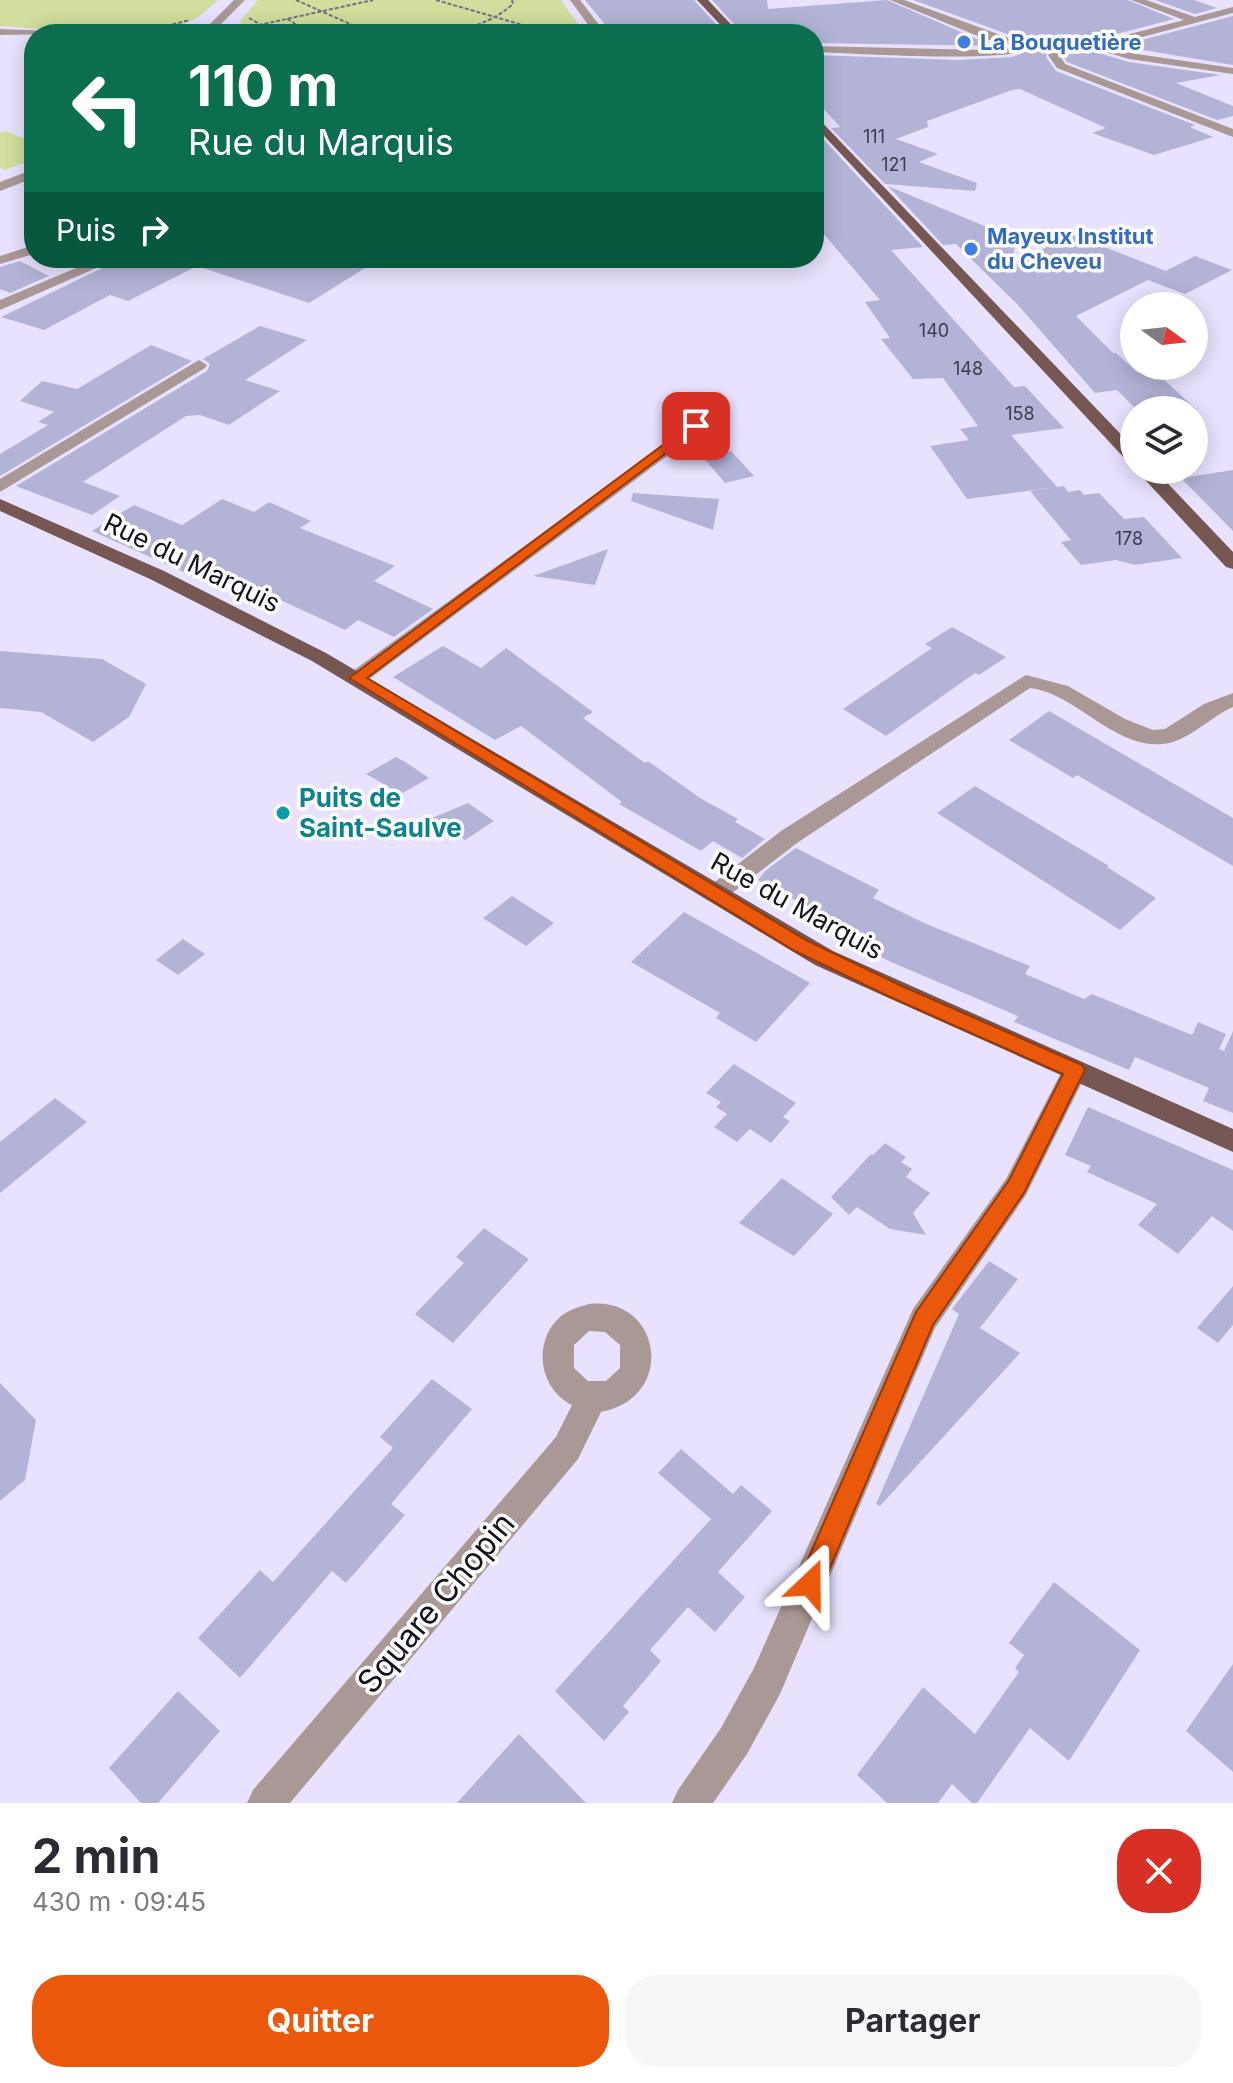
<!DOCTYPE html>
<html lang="fr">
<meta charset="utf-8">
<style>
:root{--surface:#fff;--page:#f7f7f7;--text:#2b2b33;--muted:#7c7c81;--accent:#ea580c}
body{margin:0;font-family:Inter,sans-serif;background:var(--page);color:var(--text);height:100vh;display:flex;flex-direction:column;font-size:30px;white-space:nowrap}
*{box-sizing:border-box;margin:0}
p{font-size:26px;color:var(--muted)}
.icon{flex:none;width:44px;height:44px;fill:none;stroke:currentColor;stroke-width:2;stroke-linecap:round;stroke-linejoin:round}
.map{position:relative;height:1803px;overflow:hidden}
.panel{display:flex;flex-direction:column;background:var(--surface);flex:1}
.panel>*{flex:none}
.guide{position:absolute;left:24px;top:24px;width:800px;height:244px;border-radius:32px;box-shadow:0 4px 20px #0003;background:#0b6e4f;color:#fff;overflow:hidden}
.needle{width:52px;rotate:105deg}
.tools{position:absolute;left:1120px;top:292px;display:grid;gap:16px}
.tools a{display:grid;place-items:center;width:88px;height:88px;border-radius:50%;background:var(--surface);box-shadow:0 4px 20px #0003;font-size:40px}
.pin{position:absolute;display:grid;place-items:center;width:68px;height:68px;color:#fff;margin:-34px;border-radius:16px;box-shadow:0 4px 12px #0006}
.me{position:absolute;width:88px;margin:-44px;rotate:23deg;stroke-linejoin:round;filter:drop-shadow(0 0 6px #0008)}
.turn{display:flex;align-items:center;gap:28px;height:168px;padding:0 32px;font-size:36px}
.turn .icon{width:104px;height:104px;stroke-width:2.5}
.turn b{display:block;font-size:56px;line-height:68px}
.then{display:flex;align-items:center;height:76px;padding:0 32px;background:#0003;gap:16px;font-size:30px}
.round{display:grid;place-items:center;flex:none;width:84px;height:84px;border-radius:32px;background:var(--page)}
.headline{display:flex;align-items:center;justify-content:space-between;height:136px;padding:0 32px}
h1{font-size:48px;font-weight:700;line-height:60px}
.button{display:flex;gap:16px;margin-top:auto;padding:16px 32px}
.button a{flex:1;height:92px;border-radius:32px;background:var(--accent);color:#fff;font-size:32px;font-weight:700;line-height:92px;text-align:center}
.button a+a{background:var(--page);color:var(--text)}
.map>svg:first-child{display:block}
</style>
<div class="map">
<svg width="1233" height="1803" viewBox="0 0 1233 1803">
<rect width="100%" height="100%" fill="#e9e2ff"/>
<path fill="#d1de9d" d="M0,0H218C210,7 203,15 193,20C146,42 53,29 0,26Z
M258,0H561L585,34L259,31L248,29L240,21Z
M5,131L34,143V159L5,170L0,168V133Z"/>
<path fill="#b2b3d6" d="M585,0H694L725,34H613Z
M712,0H767L768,9L887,0L984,42L1001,46L814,43V34H743Z
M913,0H1128L1174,19L1094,40L1061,43L1048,51L1046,57L1056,71L1195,125L1190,127L1213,137L1154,155L1092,133L1106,128L1020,89L1012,90L927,121L928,127L896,139L938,154L919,162L977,183L975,191L885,184L831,128L840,127L814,98V55L958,60L1012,57L1028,51L1024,40Z
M1155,0H1194L1217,8L1195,14Z
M1233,16V65L1119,46Z
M1095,52L1129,62L1221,75L1176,83L1233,106V116L1217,120L1067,62L1063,55Z
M814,129L923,247L891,250L1014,387L1025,386L1064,428L1011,435L1057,487L967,499L930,446L969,440L960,429L978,426L943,378L913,379L881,339L890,338L865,302L880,300L823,233L814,234Z
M888,186L1016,239L1012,263L1074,235L1166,271L1076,316L1113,353H1116L1138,373L1146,372L1155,380L1161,377L1197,410H1137L1117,390L1095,393L1017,304L956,244L943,245Z
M1195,256L1232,270L1185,294L1148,280Z
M123,258H381L309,303L197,266L128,301L110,295L44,330L1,317Z
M20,261L49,276L10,293L0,289V267Z
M260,326L307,340L245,380L280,391L229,425L200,415L186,416L83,482L120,496L92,515L16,486L207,371L210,364L203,359Z
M151,345L192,361L0,476V454L48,425L38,422L54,412L20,401L42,381L77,389Z
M731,451L754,476L725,483L703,457Z
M1233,470V531L1181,478Z
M1064,486L1068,492L1080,490L1084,495L1099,493L1124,519L1144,517L1182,558L1135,565L1116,560L1081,565L1061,542L1071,540L1030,491Z
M633,493L719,499L713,530L631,501Z
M222,499L254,512L269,502L311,521L300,528L395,566L374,581L433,609L394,637L358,620L345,630L272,596L268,599L218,576L208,583L92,531L134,505L182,525Z
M608,549L595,585L533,576Z
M952,627L1006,657L979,675L975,673L886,736L843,709L932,648L925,644Z
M443,646L481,668L506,648L593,712L583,718L645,763L648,761L700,798L738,819L735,822L765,839L742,858L713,841L701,851L619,804L622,802L521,726L495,740L393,677Z
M0,651L102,659L146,684L129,717L93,742L41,712L0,708Z
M1049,711L1233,818V866L1077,775L1073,778L1009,740Z
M396,757L407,763L429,778L401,794L366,774Z
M975,786L1109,866L1107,867L1156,898L1120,930L937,813Z
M468,803L494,821L465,840L432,818Z
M796,848L879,890L873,898L924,923L1030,966L1025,974L1084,999L1092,994L1192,1035L1198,1022L1226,1034L1219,1049L1224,1051L1233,1031V1113L1203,1101L1209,1088L1135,1057L1129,1070L1014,1022L1018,1016L891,962L840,936L847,928L758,880L765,871Z
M512,896L554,923L526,946L483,918Z
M684,912L810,983L756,1042L716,1018L720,1013L631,962Z
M183,939L205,954L178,975L156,960Z
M734,1064L796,1103L783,1117L790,1121L771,1143L750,1129L737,1142L714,1127L727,1114L716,1107L721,1102L706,1093Z
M55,1098L87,1122L0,1193V1142Z
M1088,1107L1233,1170V1231L1212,1216L1178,1254L1138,1225L1157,1204L1087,1172L1091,1166L1065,1155Z
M885,1143L906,1157L901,1162L912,1169L906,1177L930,1193L913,1213L926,1235L890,1229L857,1207L849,1215L831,1197L871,1154L873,1155Z
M782,1178L833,1214L794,1256L739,1223Z
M484,1228L529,1259L453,1343L415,1314L464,1263L456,1257Z
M989,1261L1018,1279L980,1328L1020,1353L880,1506L876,1504L959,1314L952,1309Z
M1233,1286V1325L1218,1343L1197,1328Z
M432,1379L472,1409L391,1504L405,1515L346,1583L332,1571L240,1678L198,1638L260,1570L273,1582L393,1448L380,1437Z
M0,1383L36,1420L25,1480L0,1501Z
M681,1449L733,1494L741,1485L772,1511L718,1572L745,1597L715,1632L688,1607L650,1650L661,1661L623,1706L629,1712L604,1741L555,1691L711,1519L658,1473Z
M1054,1582L1140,1650L1069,1761L1030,1728L977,1803H972L952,1784L938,1803H887L857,1775L923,1687L975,1734L1019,1672L1015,1668L1024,1655L1009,1643Z
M1233,1664V1772L1186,1731Z
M178,1691L220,1731L158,1803H141L109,1768Z
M519,1734L586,1803H457Z"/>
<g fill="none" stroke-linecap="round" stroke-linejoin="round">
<path stroke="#756f83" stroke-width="2" stroke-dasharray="4 2" stroke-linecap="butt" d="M296,0L359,28L411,34
M436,0L554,34
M249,18L275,33
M287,19L313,34
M65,27L154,29L190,20
M240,29L278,34
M241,29L373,0
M552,31L574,30
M418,34C454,33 485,28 513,4L512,0"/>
<path fill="#aa9896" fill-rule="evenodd" d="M234,0H245L211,34H200Z
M570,0H580L606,34H595Z
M890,0H904L1023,43L1017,46L985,39Z
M1131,0H1146L1195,17L1233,7V13L1108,46L1130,53L1233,68V74L1129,59L1095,49L1062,52L1056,49L1062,46L1095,43L1184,20Z
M0,29L49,31L54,34L0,35Z
M814,46L983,50L1019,47L1025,50C1005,63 848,53 814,52Z
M1050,53H1058L1065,64L1233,129V137L1057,68L1048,55Z
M34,169V178L0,191V182Z
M34,245V254L0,264V256Z
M100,258H119L0,310V300Z
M199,360L207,365L205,368L0,492V479Z
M696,421L704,426L702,430L364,683H350L347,678L350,673Z
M1026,675L1068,686L1125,719L1153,730L1165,729L1204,704L1233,693V707C1212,716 1195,735 1173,742C1119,757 1080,694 1030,688L797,843L723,900L715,903L707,900L703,894L707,888L781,831Z
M1075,1059L1084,1063L1088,1070L1026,1195L935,1328L780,1694L747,1754L713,1803H672L678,1790L721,1728L754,1668L913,1309L1006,1179L1066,1063Z
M589,1304C662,1296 677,1398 601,1412L578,1459L290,1803H247L253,1790L556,1437L572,1405C539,1389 532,1342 560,1317C568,1310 579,1307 589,1304ZM589,1331L605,1332L620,1345V1368L606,1381H588L574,1368V1345Z"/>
<path fill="#765754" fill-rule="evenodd" d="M697,0H708L740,34H729Z
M814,114L1134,448V463L1128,462L814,125Z
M1136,470H1155L1233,552V569L1226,567Z
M0,499L164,571L326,653L833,951L1233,1129V1152L815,965L312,661L150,579L0,511Z"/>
</g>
<path fill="#ea580c" stroke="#983908" stroke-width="2" d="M691,424L702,426L367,678L806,940L902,986L1082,1065L1085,1070L1024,1193L933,1325L819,1594L810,1597L801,1594L797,1584L916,1312L1009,1180L1063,1074L888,996L793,950L349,678Z"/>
<g fill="#3f7fe0" stroke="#fff" stroke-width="3">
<circle cx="964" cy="42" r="8"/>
<circle cx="971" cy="249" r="8"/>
</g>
<circle fill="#0f9aa8" stroke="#fff" stroke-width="3" cx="283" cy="813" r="8"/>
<g text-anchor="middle" stroke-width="7" stroke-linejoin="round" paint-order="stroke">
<g font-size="18" fill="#3c3a4b">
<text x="874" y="143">111</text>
<text x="894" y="171">121</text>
<text x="934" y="337">140</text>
<text x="968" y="375">148</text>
<text x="1020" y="420">158</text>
<text x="1129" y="545">178</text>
</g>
<g font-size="22" font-weight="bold" fill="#366cbe" stroke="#fff" text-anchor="start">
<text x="980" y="50">La Bouquetière</text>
<text x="987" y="244">Mayeux Institut<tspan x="987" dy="25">du Cheveu</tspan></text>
</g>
<g font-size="26" fill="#15111d" stroke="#fff">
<text transform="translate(192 563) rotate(26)" y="9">Rue du Marquis</text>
<text transform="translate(797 906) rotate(29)" y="9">Rue du Marquis</text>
</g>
<g font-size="26" font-weight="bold" fill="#0d838f" stroke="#fff" text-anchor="start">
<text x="299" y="807">Puits de<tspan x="299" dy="30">Saint-Saulve</tspan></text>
</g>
<g font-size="32" fill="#15111d" stroke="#fff">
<text transform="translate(436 1603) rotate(-50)" y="11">Square Chopin</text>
</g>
</g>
</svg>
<div class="tools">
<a><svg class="needle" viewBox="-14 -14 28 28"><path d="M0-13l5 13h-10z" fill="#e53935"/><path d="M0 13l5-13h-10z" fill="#7c7c81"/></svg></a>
<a><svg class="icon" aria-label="layers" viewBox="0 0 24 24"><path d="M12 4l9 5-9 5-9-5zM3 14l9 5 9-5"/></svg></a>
</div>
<div class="pin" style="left:696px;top:426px;background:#d93025"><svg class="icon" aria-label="arrive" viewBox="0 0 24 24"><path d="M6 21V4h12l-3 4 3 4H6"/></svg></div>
<svg class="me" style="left:810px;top:1584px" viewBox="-20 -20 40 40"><path d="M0-17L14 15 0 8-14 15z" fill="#ea580c" stroke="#fff" stroke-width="4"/></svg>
<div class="guide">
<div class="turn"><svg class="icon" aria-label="left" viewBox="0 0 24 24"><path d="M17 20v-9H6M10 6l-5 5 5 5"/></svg><div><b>110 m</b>Rue du Marquis</div></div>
<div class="then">Puis<svg class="icon" aria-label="right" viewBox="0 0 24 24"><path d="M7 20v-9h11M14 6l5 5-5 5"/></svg></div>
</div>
</div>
<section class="panel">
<div class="headline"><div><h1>2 min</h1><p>430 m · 09:45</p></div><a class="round" style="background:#d93025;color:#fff"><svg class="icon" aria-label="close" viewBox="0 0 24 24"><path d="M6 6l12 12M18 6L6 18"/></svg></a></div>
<div class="button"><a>Quitter</a><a>Partager</a></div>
</section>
